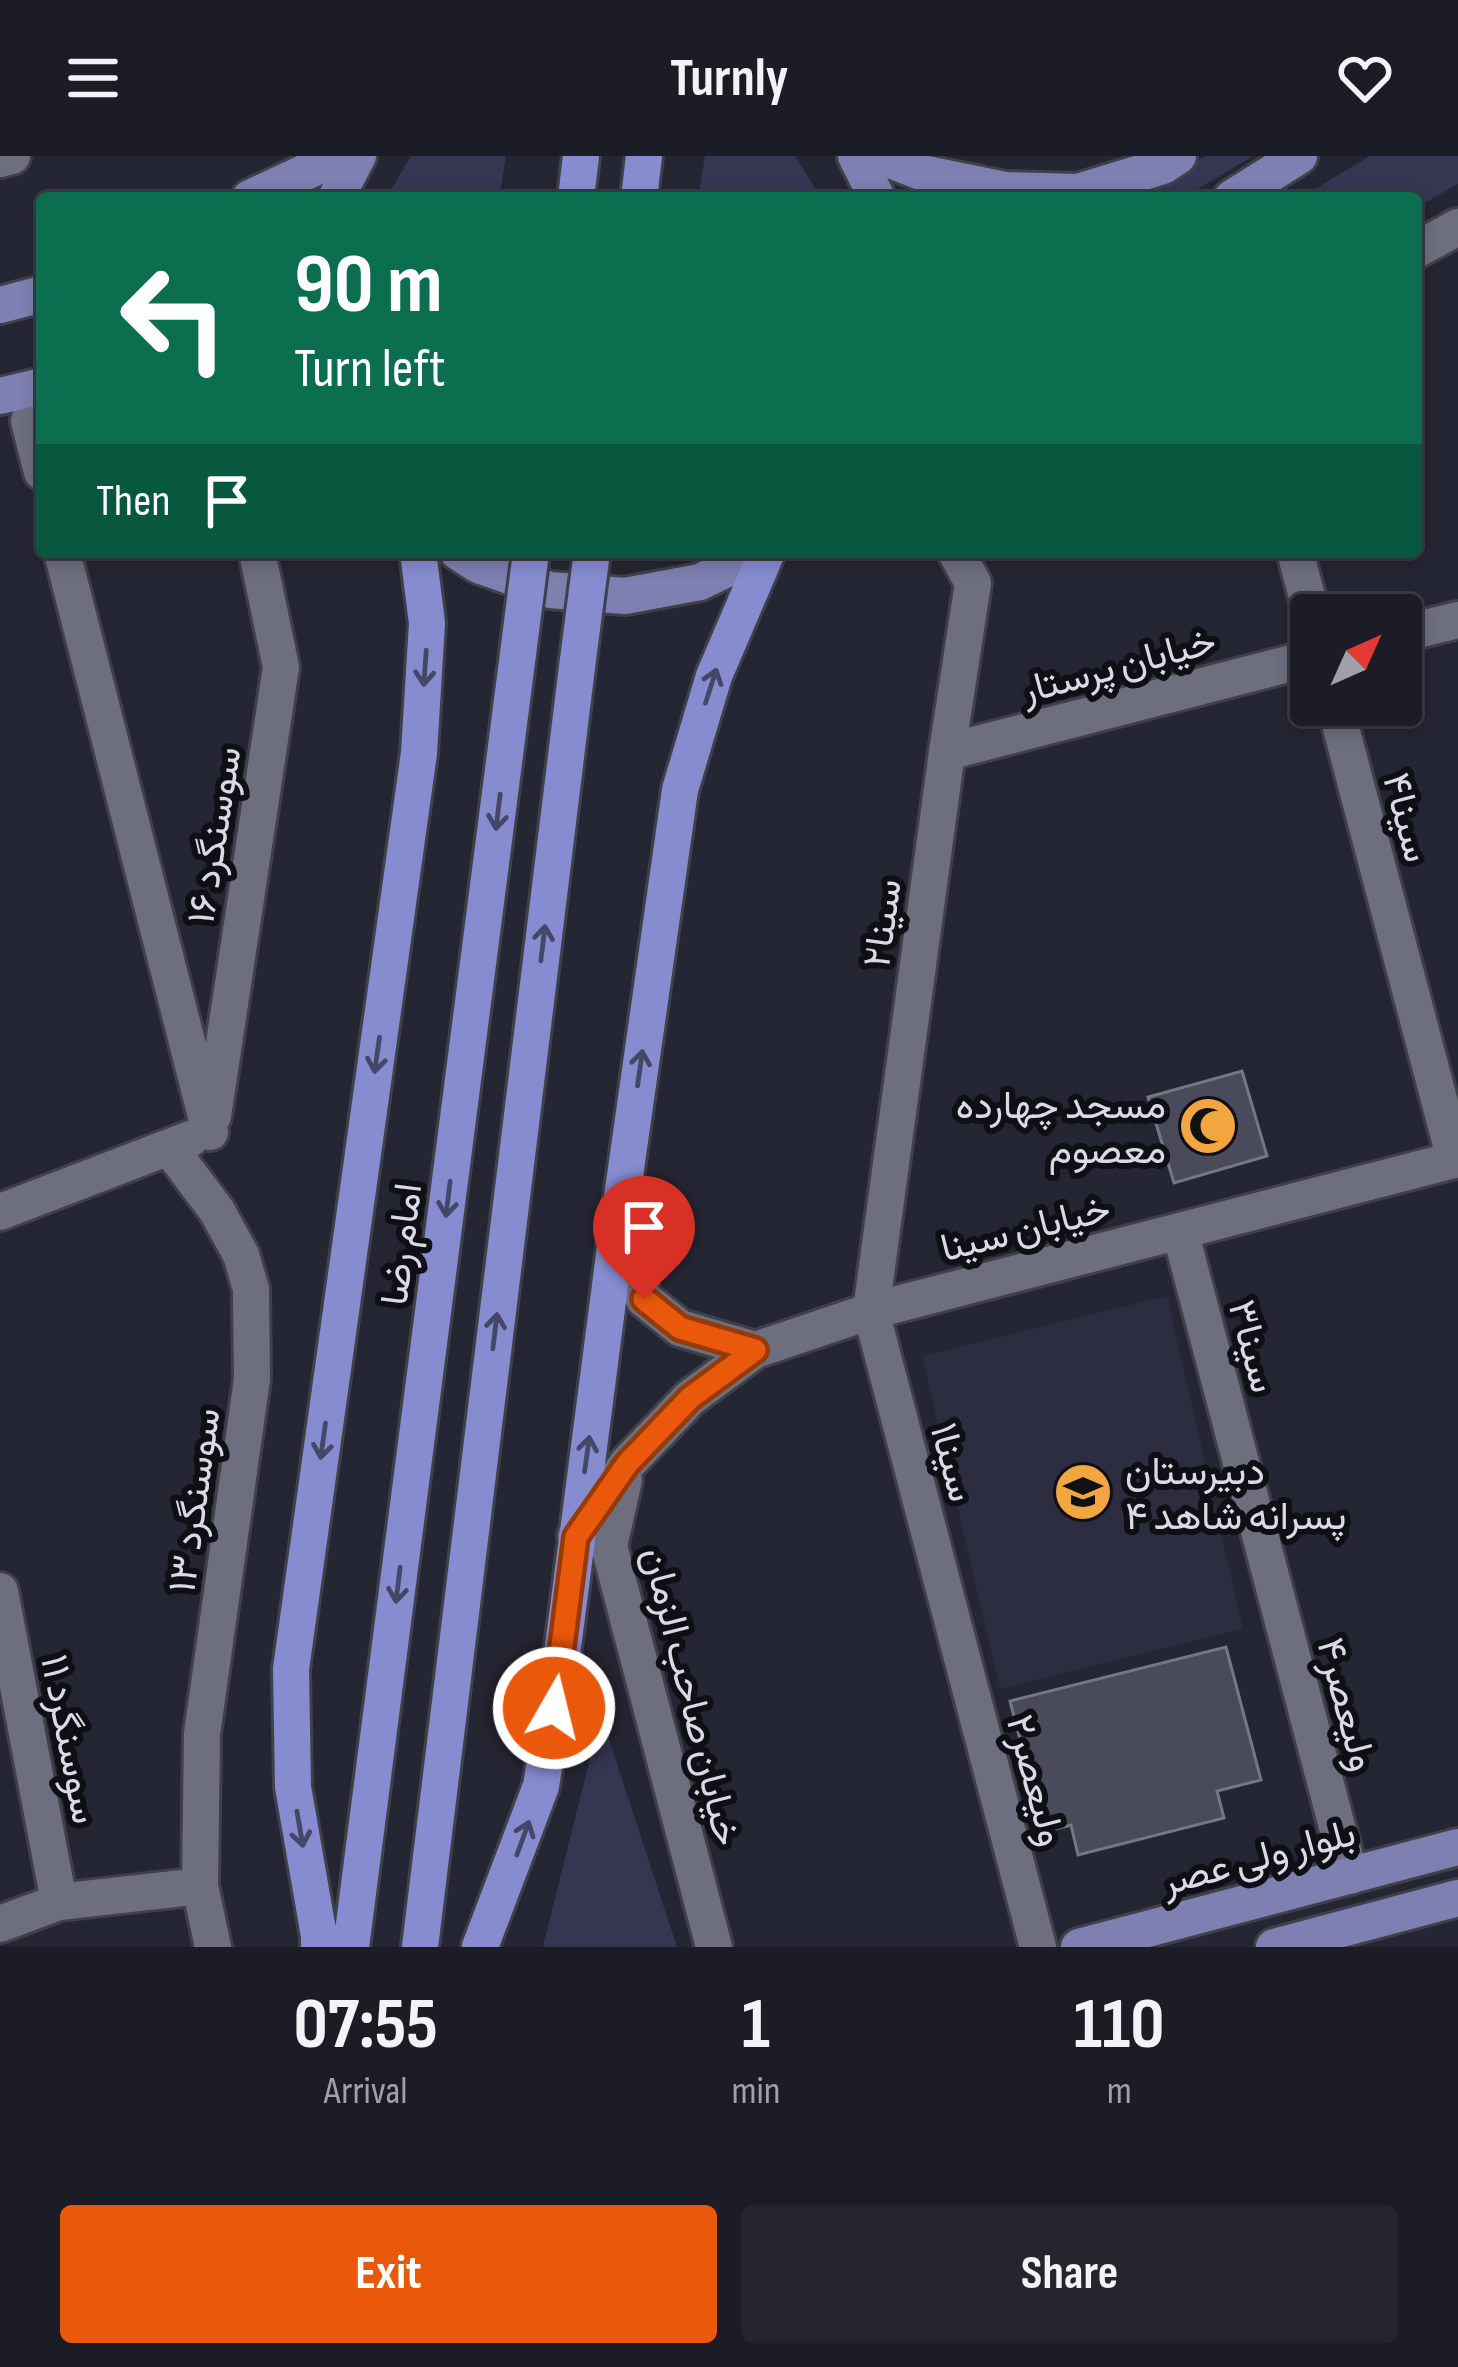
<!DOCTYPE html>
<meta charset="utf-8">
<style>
:root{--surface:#1c1c26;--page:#25252e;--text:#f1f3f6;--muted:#a0a1a7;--line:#3a3a43;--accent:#ea580c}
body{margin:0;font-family:"Sofia Sans Condensed",Vazirmatn,sans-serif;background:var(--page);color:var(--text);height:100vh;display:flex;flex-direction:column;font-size:45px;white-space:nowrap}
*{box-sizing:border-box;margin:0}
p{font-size:39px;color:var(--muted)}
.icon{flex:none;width:66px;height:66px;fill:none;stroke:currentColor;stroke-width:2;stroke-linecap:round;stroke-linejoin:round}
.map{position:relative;height:1791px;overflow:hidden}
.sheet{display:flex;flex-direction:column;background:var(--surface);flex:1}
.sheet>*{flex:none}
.top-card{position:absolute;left:36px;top:36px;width:1386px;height:366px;border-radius:12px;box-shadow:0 6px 18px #0003,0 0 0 3px var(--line);background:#0b6e4f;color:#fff;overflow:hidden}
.needle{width:78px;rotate:45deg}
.buttons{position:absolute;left:1290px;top:438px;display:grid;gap:24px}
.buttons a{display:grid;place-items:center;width:132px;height:132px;border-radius:12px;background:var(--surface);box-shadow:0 6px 18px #0003,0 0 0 3px var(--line);font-size:60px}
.pin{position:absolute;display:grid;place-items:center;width:102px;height:102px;color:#fff;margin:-123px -51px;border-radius:50% 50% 50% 0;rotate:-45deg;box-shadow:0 0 12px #0007}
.pin .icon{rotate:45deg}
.me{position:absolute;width:132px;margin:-66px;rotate:8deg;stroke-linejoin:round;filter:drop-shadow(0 0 9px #0008)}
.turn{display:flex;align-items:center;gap:42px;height:252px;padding:0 60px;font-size:54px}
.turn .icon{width:156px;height:156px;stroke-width:2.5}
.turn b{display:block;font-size:84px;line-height:102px}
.then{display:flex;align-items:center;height:114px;padding:0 60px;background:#0003;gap:24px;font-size:45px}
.eta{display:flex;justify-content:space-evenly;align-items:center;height:204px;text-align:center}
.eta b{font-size:72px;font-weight:700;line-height:84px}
.action{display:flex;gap:24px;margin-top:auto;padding:24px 60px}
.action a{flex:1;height:138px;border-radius:12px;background:var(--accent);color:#fff;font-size:48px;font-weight:700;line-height:138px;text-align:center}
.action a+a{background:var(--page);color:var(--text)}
header{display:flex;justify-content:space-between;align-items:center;height:156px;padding:0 60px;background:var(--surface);font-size:54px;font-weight:700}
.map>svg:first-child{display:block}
</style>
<header><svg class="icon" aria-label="menu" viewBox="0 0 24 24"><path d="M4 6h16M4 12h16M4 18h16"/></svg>Turnly<svg class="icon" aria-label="heart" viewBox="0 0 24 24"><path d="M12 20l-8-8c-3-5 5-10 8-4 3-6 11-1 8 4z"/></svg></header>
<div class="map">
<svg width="1458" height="1791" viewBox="0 0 1458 1791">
<rect width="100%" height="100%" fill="#252633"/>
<path fill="#2c2d40" d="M1167,1140L1243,1473L1000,1533L922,1200Z"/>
<path fill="#343652" d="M411,0H506L499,42H386Z
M705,0H795L821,42H698Z
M1205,0H1253L1183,42H1131Z
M1370,0H1458V28L1416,52V42H1300Z
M601,1559L677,1791H543Z"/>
<path fill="#4a4b5a" stroke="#757686" stroke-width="3" d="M1242,915L1267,1000L1174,1027L1148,941Z
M1226,1491L1261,1624L1217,1635L1224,1662L1078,1699L1071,1669L1044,1676L1010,1545Z"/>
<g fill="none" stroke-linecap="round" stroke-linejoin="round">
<defs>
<path id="minor" d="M0,3L12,0
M1416,94L1458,71
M29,265L42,316
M62,396L210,976
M956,396L973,427L947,596L871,1155L1038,1791
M1295,396L1312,459
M1401,478L1458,464
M1335,549L1455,1004
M947,596L1311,502
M213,960L281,511L257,396
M169,991L217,1055L241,1099L251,1133L252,1223L202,1578L200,1730L213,1791
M0,1056L190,983
M1180,1075L1350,1720
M617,1076L644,1143L680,1172L755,1194
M624,1324L609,1390L714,1791
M576,1380L627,1308L690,1242L755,1194L871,1155L1458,1003
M0,1435L59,1746
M0,1768L59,1746L200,1730"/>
<path id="major" d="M856,0L877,42
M880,0L926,18L1005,34L1078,36L1163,10L1178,0
M250,42L340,0
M336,42L358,0
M1232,42L1299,0
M0,149L42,138
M0,240L42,230
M458,396L478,409L550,434L625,440L700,426L762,396
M1079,1791L1458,1691
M1274,1791L1458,1742"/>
<path id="highway" d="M576,42L581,0
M639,42L644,0
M319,1791V1780L293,1631L291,1513L419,597L427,467L418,396
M351,1791L518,498
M420,1791L577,511
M480,1791L541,1630L560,1514L617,1076L680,634L714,520L767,396"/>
</defs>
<use href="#minor" stroke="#3f404a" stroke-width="42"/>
<use href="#major" stroke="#3f404a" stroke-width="42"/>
<use href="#highway" stroke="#3f404a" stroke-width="42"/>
<use href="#minor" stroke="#6d6f7f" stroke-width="36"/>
<use href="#major" stroke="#7d80b0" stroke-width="36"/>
<use href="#highway" stroke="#878cd0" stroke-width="36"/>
<defs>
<path id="highway-bridge" d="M518,498L531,396
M577,511L592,396"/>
</defs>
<use href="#highway-bridge" stroke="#3f404a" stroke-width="42" stroke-linecap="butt"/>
<use href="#highway-bridge" stroke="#878cd0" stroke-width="36"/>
</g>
<defs><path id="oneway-shaft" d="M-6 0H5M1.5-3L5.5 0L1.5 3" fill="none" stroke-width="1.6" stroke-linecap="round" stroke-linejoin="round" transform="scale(3)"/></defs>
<g stroke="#454769">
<use href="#oneway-shaft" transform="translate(425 512) rotate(94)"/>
<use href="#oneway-shaft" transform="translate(711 530) rotate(-72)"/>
<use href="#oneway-shaft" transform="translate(498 656) rotate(97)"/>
<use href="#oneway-shaft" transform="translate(543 787) rotate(-83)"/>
<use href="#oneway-shaft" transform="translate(377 899) rotate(98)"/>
<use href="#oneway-shaft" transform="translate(640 912) rotate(-82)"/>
<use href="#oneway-shaft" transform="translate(448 1043) rotate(97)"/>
<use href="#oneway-shaft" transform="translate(495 1175) rotate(-83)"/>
<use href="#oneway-shaft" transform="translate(323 1285) rotate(98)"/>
<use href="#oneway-shaft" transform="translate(587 1298) rotate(-82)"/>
<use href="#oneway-shaft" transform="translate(398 1429) rotate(97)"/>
<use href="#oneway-shaft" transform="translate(300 1673) rotate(80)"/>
<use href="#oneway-shaft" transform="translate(523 1682) rotate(-70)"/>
</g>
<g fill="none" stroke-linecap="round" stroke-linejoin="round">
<defs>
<path id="route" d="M554,1552L576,1381L627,1308L690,1242L755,1194L680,1172L644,1143"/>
</defs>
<use href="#route" stroke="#983908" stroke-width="30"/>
<use href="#route" stroke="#ea580c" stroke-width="21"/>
</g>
<defs>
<symbol id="mosque-disc" viewBox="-11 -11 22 22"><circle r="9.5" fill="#f1a640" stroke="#0f0f15"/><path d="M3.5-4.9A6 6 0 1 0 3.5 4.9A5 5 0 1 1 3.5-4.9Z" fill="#111"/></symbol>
<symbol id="school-disc" viewBox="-11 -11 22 22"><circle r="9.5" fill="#f1a640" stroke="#0f0f15"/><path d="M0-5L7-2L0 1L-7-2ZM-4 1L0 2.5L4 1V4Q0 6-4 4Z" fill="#111"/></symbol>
</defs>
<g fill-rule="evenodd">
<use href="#mosque-disc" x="1175" y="937" width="66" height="66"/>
<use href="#school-disc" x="1050" y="1303" width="66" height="66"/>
</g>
<g text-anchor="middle" stroke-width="12" stroke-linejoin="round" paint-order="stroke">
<g font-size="39" fill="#d9dae3" stroke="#0f0f15">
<text transform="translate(1118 508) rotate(-15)" y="14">خیابان پرستار</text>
<text transform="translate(1408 661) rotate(75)" y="14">سینا۴</text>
<text transform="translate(213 679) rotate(-81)" y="14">سوسنگرد ۱۶</text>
<text transform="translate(881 767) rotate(-82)" y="14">سینا۲</text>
<text transform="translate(1025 1071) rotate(-14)" y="14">خیابان سینا</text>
<text transform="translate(400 1088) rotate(-83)" y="14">امام رضا</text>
<text transform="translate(1254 1190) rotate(75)" y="14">سینا۳</text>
<text transform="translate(954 1306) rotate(75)" y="14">سینا۱</text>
<text transform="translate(193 1344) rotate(-82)" y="14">سوسنگرد ۱۳</text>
<text transform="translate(693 1540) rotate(76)" y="14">خیابان صاحب الزمان</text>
<text transform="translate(1348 1548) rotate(75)" y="14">ولیعصر۴</text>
<text transform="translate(71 1583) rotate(79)" y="14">سوسنگرد ۱۱</text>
<text transform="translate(1037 1624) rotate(75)" y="14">ولیعصر۲</text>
<text transform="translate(1258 1700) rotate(-15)" y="14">بلوار ولی عصر</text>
</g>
<g font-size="39" fill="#d9dae3" stroke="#0f0f15" text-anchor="end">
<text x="1166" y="962">مسجد چهارده<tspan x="1166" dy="45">معصوم</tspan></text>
<text x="1125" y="1328" text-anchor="start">دبیرستان<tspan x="1125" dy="45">پسرانه شاهد ۴</tspan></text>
</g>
</g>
</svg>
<div class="buttons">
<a><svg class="needle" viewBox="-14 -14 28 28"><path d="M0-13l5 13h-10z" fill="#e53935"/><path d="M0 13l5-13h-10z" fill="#a0a1a7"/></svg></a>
</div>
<div class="pin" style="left:644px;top:1143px;background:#d93025"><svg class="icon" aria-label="arrive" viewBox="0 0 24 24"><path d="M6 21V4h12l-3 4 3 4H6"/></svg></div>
<svg class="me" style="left:554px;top:1552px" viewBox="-20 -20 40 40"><circle r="17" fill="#ea580c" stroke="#fff" stroke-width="3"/><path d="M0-11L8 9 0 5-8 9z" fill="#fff"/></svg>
<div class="top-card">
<div class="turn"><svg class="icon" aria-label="left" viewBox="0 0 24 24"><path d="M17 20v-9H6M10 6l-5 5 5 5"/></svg><div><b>90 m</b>Turn left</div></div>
<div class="then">Then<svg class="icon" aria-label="arrive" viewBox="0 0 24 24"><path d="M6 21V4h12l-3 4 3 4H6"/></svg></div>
</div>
</div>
<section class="sheet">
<div class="eta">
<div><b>07:55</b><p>Arrival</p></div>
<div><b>1</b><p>min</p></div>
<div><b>110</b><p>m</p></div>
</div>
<div class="action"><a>Exit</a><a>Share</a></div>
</section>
